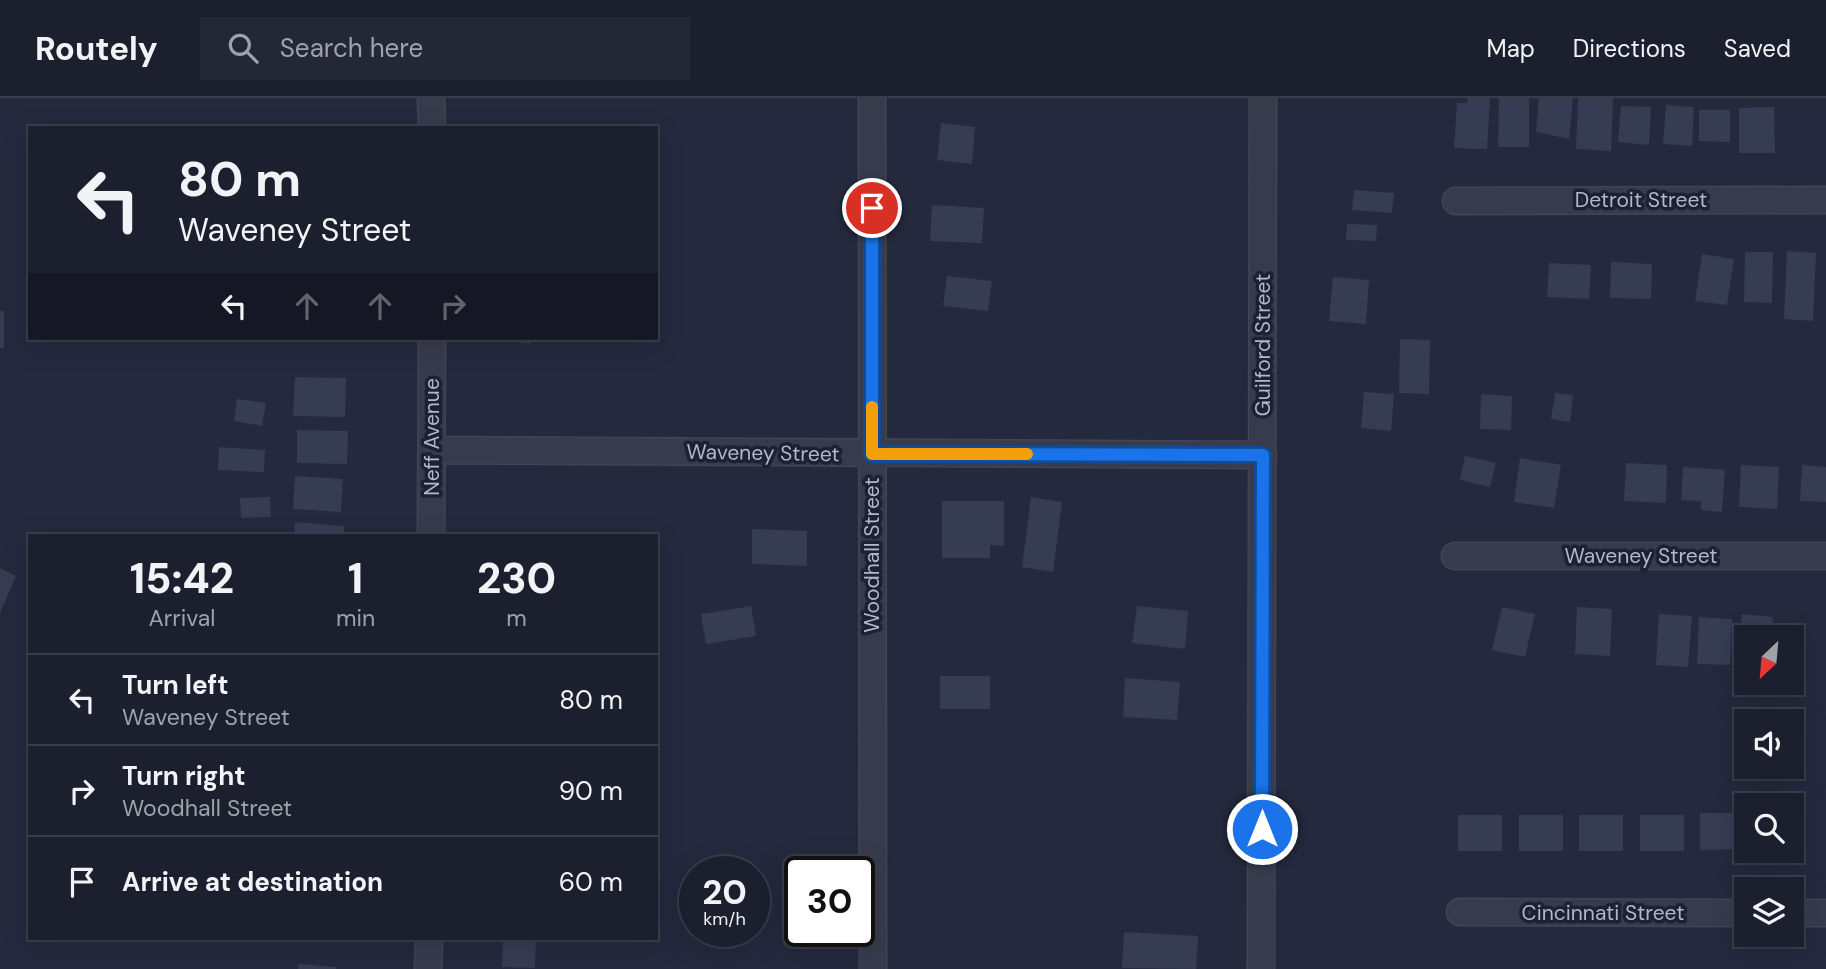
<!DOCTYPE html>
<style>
:root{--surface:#1b1f2e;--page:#242736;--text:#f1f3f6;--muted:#a0a2aa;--line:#393d4a}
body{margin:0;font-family:"DM Sans",sans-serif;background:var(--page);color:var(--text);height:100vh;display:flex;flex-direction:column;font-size:26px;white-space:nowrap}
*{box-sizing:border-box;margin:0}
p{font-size:23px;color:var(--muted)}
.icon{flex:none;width:38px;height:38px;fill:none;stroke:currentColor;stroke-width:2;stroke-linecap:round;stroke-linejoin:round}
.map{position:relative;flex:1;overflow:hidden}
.panel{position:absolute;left:28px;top:436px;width:630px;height:406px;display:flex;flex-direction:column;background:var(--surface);border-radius:0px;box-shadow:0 7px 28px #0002,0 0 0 2px var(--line)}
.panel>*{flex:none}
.hud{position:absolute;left:28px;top:28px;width:630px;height:214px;border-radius:0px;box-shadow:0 7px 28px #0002,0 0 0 2px var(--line);background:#1b1f2e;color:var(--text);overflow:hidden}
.needle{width:46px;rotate:206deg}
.buttons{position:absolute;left:1734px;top:527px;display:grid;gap:14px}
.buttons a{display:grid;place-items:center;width:70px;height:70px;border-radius:0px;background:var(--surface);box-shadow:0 7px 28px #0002,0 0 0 2px var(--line);font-size:35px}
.speed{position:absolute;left:679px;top:758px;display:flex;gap:14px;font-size:35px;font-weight:700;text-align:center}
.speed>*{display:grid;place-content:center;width:91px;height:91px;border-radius:50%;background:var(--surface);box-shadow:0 7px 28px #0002,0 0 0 2px var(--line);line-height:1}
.speed small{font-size:18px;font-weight:400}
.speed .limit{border:4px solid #111;border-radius:10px;background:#fff;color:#111}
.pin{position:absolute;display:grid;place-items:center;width:60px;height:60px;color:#fff;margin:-30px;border:4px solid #fff;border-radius:50%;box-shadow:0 2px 7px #0007}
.me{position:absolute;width:77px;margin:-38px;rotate:0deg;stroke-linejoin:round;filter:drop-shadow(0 0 5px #0008)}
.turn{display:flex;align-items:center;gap:24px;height:147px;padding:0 35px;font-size:32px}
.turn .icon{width:91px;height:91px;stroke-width:2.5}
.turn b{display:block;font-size:49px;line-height:60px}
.lanes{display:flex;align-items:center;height:66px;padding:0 35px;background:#0003;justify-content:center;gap:35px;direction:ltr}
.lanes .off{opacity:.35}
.eta{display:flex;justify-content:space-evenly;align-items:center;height:119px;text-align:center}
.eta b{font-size:42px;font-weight:800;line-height:49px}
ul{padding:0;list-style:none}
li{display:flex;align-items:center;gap:21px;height:91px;padding:0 35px;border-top:2px solid var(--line)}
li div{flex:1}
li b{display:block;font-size:26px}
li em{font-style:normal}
header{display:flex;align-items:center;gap:42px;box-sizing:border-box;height:98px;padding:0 35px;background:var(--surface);border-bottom:2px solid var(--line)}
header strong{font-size:33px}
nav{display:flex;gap:38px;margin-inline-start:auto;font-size:24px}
.search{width:490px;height:63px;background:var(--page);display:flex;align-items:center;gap:18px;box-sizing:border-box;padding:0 24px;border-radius:0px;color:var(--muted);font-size:26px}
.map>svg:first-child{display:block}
</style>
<header>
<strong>Routely</strong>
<div class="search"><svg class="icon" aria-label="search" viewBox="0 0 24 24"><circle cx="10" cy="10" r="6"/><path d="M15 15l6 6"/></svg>Search here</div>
<nav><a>Map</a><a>Directions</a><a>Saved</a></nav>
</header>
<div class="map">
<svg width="1826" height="871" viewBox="0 0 1826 871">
<rect width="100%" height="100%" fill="#24293d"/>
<path fill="#363c52" d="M1468,0H1490L1487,51L1454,50L1457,5H1467Z
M1499,0H1529V49H1498Z
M1539,0H1573L1569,41L1536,34Z
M1578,0H1613L1611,53L1576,51Z
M1666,7L1694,9L1692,48L1663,46Z
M1621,8L1651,9L1649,47L1618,44Z
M1774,9L1775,55H1739V10Z
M1699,12H1730V44L1699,43Z
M941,25L975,29L972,66L937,62Z
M1354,92L1394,95L1392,115L1352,112Z
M932,107L984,110L982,145L930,143Z
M1347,126L1377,127L1376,143L1346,142Z
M1787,153L1816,155L1813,223L1784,221Z
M1745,154H1773L1772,205L1744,204Z
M1702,156L1734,161L1727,207L1695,203Z
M1611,164L1652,166L1651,201L1610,200Z
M1549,165L1591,167L1589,201L1547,199Z
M947,178L992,183L988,213L943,208Z
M1333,179L1369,182L1366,226L1329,223Z
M0,213H4V250H0Z
M498,240H531L530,246L498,242Z
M1400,241L1430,242L1429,296L1399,295Z
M295,279L346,280L345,319L293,318Z
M1364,294L1394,296L1391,333L1361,330Z
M1555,295L1573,297L1570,324L1551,321Z
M1481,296L1512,298L1511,332L1480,331Z
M237,301L266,305L262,328L234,323Z
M297,332L348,333L347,366L297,365Z
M219,349L265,352L264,374L218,372Z
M1465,358L1496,365L1490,389L1460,382Z
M1520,360L1561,367L1554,410L1514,404Z
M1626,365L1667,367L1666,405L1624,403Z
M1741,367L1779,369L1777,411L1739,409Z
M1802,367L1826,369V404L1800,403Z
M1683,369L1725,372L1722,414L1701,412V403L1681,402Z
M295,378L343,381L341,414L293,411Z
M270,399L271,419L241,420L240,400Z
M1031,399L1062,404L1053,474L1022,469Z
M942,403H1004V448L990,447V460H942Z
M295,424L344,428V438H294Z
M752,431L807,433V468L752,466Z
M0,470L16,478L0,515Z
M751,508L756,538L706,546L701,516Z
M1137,508L1188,513L1185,551L1132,545Z
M1502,509L1535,516L1525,559L1492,552Z
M1577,509L1612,511L1610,558L1575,556Z
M1659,516L1692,518L1688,569L1656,567Z
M1742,516L1773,519L1772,539H1746V586L1736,585Z
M1699,519L1732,521L1730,567L1697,566Z
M940,578H990V611H940Z
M1125,580L1180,584L1177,622L1123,619Z
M1700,715H1744V751L1700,752Z
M1458,717H1502V753H1458Z
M1519,717H1563V753H1519Z
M1579,717H1623V753H1579Z
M1640,717H1684V753H1640Z
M1124,834L1198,838L1196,871L1122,870Z
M503,840H536L535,870L502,869Z
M298,866L336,869V871H298Z"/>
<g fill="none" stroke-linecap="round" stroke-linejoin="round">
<defs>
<path id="street" d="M431,0L432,30
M872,0L873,871
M1456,103L1826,102
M432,352L1263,357
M431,438L432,240
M1455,458H1826
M1460,814L1746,815
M1792,815H1826
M428,871L429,840
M1261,871L1263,0"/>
</defs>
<use href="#street" stroke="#414556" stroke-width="29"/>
<use href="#street" stroke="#373c4d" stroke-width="26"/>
</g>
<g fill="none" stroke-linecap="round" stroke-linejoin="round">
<defs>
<path id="route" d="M872,110V356L1263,357L1262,731"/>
</defs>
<use href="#route" stroke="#114b97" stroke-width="18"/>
<use href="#route" stroke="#1a73e8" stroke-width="12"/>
<path stroke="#f59e0b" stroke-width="12" d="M872,309V356H1027"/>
</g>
<g text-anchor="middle" stroke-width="7" stroke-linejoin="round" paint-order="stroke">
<g font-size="21" fill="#b3b7c8" stroke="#1d2132">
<text x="1641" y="109">Detroit Street</text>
<text transform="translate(1263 247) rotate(-90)" y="7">Guilford Street</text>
<text transform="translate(432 339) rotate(-90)" y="7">Neff Avenue</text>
<text transform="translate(763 355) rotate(1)" y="7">Waveney Street</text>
<text transform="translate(872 457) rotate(-90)" y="7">Woodhall Street</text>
<text x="1641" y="465">Waveney Street</text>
<text x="1603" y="822">Cincinnati Street</text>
</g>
</g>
</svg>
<div class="buttons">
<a><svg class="needle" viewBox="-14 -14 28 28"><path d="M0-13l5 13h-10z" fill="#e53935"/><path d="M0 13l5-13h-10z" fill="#a0a2aa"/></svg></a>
<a><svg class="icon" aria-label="sound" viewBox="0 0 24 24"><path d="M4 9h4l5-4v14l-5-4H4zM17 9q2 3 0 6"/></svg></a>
<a><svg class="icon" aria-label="search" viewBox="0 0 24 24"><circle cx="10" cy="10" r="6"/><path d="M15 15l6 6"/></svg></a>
<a><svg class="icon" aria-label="layers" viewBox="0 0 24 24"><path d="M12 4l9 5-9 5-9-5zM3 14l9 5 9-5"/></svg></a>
</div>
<div class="speed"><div>20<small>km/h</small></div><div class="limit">30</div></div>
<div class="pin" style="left:872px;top:110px;background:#d93025"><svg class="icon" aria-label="arrive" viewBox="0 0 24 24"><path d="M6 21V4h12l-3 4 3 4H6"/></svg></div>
<svg class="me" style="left:1262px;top:731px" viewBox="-20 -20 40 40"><circle r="17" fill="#1a73e8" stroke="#fff" stroke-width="3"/><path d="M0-11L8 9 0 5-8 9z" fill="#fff"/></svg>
<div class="hud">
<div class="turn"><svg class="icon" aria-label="left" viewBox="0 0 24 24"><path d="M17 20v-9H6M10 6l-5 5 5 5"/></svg><div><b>80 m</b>Waveney Street</div></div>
<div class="lanes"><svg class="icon" aria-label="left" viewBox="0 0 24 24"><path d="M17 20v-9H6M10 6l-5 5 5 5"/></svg><svg class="icon off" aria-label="ahead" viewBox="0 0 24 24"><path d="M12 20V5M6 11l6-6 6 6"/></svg><svg class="icon off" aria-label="ahead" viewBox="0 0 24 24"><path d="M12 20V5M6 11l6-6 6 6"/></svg><svg class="icon off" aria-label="right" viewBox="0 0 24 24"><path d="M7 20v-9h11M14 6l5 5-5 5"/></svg></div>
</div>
<section class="panel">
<div class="eta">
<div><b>15:42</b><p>Arrival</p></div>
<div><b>1</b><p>min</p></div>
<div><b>230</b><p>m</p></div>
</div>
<ul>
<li><svg class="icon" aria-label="left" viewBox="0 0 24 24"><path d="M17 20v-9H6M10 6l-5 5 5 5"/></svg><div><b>Turn left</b><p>Waveney Street</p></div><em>80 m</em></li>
<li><svg class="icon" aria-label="right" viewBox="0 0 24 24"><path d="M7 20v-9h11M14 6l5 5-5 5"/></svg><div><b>Turn right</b><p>Woodhall Street</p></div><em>90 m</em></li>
<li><svg class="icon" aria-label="arrive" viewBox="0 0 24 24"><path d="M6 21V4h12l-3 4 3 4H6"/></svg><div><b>Arrive at destination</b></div><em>60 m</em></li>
</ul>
</section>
</div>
